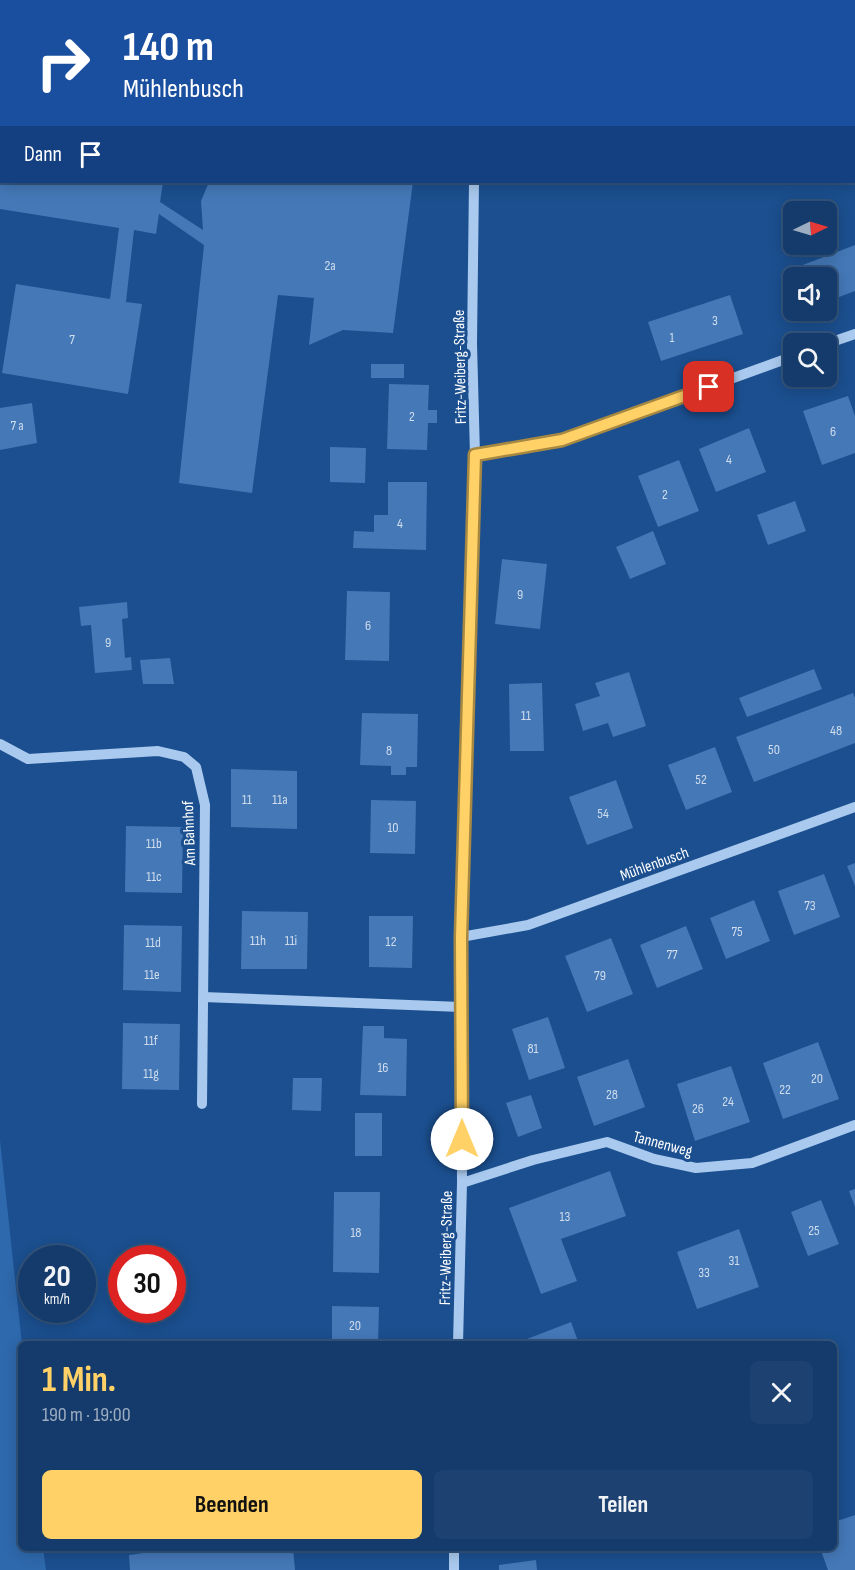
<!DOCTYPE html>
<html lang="de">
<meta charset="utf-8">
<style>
:root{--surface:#143b6b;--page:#1d4271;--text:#f1f3f6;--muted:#9dadc1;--line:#33557e;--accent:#ffd166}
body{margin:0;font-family:"Sofia Sans Condensed",sans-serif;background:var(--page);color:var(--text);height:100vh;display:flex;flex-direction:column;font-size:22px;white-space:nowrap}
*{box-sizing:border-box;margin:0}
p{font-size:20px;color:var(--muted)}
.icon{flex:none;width:33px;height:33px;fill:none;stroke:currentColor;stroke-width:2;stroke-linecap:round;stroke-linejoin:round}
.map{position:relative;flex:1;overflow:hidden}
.drawer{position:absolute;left:18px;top:1341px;width:819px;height:210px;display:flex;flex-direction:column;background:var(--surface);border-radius:9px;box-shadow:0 3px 15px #0003,0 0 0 2px var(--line)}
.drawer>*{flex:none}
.top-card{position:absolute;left:0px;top:0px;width:855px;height:183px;box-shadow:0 3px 15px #0003,0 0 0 2px var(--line);background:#1a4fa0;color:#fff;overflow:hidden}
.needle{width:39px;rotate:85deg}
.controls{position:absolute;left:783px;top:201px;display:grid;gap:12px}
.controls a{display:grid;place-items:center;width:54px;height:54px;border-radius:9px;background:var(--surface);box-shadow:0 3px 15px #0003,0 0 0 2px var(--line);font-size:30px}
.speed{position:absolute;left:18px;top:1245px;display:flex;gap:12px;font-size:30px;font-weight:700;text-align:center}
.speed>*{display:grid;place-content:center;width:78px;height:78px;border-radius:50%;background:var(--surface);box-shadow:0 3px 15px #0003,0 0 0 2px var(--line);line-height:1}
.speed small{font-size:15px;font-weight:400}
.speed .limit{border:9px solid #d22;background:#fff;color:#111}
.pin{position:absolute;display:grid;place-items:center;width:51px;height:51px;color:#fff;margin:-26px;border-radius:12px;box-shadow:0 3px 9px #0006}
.me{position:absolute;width:66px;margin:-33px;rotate:0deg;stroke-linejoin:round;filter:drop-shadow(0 0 4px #0008)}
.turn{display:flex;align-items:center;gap:21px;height:126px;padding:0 24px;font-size:27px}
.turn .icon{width:78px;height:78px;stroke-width:2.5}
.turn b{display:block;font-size:42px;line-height:51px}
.then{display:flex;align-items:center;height:57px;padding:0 24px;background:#0003;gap:12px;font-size:22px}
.round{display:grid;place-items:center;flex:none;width:63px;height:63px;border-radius:9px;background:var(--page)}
.summary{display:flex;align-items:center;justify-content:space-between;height:102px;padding:0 24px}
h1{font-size:36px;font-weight:700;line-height:45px;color:var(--accent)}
.primary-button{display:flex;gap:12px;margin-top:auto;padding:12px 24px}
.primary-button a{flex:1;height:69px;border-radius:9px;background:var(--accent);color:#111;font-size:24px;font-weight:700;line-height:69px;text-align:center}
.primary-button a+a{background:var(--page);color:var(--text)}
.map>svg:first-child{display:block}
</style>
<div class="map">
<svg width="855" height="1570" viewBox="0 0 855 1570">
<rect width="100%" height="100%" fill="#1b4f8f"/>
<path fill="#2e69ad" d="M0,1140L22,1344L21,1548H43L46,1570H0Z"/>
<path fill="#4478b7" d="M0,182H163L160,202L203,230L201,201L209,182H413L393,333L343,330L309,345L314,298L278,295L252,493L179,483L204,245L159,214L156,234L134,230L126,302L142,304L128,394L2,373L16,284L110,299L119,228L0,209Z
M855,245V291L826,302V278H794L793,303L782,273Z
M730,295L743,334L661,361L648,322Z
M371,364H404V378H371Z
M389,384L429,385L428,410H437V423H428L427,450L387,449Z
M848,396L855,416V453L822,465L803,411Z
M32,403L37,443L0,450V408Z
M749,428L766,472L716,492L699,449Z
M330,447L366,448L365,483L330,482Z
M679,460L699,511L658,527L638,476Z
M388,482H427L426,550L353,548L354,531L374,532V515H388Z
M795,501L806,531L768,545L757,515Z
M653,531L666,564L630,579L616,547Z
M502,559L547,564L540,629L495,624Z
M347,591L390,592L389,661L345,660Z
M127,602L128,618L122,619L125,658L131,657L132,670L95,673L91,625L81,626L79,607Z
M170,658L174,684H143L140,660Z
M814,669L822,689L747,717L739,698Z
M629,672L646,726L613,737L608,723L583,731L575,704L600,696L595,683Z
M542,683L544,751H510L509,684Z
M853,693L855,698V743L754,782L736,737Z
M362,713L418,714L417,767H406V775H391V766L360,765Z
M715,747L732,792L686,810L668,765Z
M231,769L297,771V829L231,827Z
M616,780L633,828L587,845L569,797Z
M371,800L416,801L415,854L370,853Z
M126,826L183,827L182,893L125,892Z
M855,863V886L847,866Z
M824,874L840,917L794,935L778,891Z
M754,900L770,941L726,959L710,918Z
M242,911L308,912L307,969H241Z
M369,916H413L412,968L369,967Z
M124,925L182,926L181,992L123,990Z
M686,926L703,969L657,988L640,945Z
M611,938L633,994L587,1012L565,956Z
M548,1017L565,1068L529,1080L512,1029Z
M123,1023L180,1024L179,1090L122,1089Z
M363,1026H384V1038L407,1039L406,1096L360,1095Z
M818,1042L839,1099L783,1119L763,1063Z
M628,1059L645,1107L594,1126L577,1077Z
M731,1066L750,1122L695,1141L677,1084Z
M293,1078H322L321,1111L292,1110Z
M531,1095L542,1128L518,1137L506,1103Z
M355,1113H382V1156H355Z
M610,1171L626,1216L561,1239L577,1281L541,1294L509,1208Z
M855,1189V1207L849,1191Z
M334,1192H380L379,1273L333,1272Z
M821,1200L839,1244L808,1256L791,1212Z
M739,1229L759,1287L697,1309L677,1252Z
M332,1306L379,1307L378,1344H332Z
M571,1322L579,1344H514Z
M855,1515V1570H828L820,1548H834V1522Z
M116,1548H142V1549L116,1553Z
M180,1548H293L295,1570H130L129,1555Z
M536,1560L537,1570H499V1565Z"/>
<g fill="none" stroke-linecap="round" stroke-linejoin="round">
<path stroke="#a9c9ee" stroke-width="10" d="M480,2V0
M691,2L696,0
M826,344L855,334
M475,455L562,440L794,356
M0,744L28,759L158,751L184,757L196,767L205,805L202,1104
M461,937L528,925L855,807
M203,997L461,1007
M462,1183L533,1160L607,1142L654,1159L696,1168L752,1163L855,1125
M458,1344L462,1183L461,937L475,455L472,344L474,182
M454,1570V1548"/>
</g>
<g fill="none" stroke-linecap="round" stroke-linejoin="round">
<defs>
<path id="route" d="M462,1139L461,938L475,455L562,440L709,387"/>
</defs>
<use href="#route" stroke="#a68842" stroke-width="15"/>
<use href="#route" stroke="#ffd166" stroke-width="10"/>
</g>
<g text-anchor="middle" stroke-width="6" stroke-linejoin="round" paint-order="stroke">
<g font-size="14" fill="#d0dded">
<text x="330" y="270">2a</text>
<text x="715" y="325">3</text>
<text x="672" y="342">1</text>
<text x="72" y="344">7</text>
<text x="412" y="421">2</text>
<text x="17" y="430">7 a</text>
<text x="833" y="436">6</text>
<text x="729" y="464">4</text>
<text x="665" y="499">2</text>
<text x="400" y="528">4</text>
<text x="520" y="599">9</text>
<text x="368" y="630">6</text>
<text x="108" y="647">9</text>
<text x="526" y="720">11</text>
<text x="836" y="735">48</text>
<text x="774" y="754">50</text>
<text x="389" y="755">8</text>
<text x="701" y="784">52</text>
<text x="247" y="804">11</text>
<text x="280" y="804">11a</text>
<text x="603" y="818">54</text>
<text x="393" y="832">10</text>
<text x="154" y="848">11b</text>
<text x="154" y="881">11c</text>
<text x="810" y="910">73</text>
<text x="737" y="936">75</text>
<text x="258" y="945">11h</text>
<text x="291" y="945">11i</text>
<text x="391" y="946">12</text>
<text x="153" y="947">11d</text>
<text x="672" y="959">77</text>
<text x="152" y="979">11e</text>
<text x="600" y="980">79</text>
<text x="151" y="1045">11f</text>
<text x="533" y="1053">81</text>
<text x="383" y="1072">16</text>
<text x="151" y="1078">11g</text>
<text x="817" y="1083">20</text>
<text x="785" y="1094">22</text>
<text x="612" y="1099">28</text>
<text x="728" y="1106">24</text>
<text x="698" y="1113">26</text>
<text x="565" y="1221">13</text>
<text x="814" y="1235">25</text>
<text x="356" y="1237">18</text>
<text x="734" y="1265">31</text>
<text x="704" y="1277">33</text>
<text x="355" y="1330">20</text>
</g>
<g font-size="16" fill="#fff" stroke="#1b4f8f">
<text transform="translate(459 367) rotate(-91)" y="6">Fritz-Weiberg-Straße</text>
<text transform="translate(188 833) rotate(-92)" y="6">Am Bahnhof</text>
<text transform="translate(654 863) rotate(-20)" y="6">Mühlenbusch</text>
<text transform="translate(663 1143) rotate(15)" y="6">Tannenweg</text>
<text transform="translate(445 1248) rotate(-89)" y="6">Fritz-Weiberg-Straße</text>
</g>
</g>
</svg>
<div class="controls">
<a><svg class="needle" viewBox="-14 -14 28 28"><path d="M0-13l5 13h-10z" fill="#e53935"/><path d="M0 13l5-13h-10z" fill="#9dadc1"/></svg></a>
<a><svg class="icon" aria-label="sound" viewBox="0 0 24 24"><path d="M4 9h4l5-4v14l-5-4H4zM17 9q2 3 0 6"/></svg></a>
<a><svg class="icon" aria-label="search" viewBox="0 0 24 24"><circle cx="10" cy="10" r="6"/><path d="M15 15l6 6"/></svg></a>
</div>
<div class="speed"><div>20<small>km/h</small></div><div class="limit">30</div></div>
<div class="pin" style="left:709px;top:387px;background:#d93025"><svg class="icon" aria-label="arrive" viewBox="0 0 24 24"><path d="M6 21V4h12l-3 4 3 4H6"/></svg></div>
<svg class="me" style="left:462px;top:1139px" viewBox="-20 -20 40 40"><circle r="19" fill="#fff"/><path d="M0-13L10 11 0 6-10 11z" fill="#ffd166"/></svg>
<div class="top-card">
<div class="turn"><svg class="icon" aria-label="right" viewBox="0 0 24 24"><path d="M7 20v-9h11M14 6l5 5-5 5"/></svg><div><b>140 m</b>Mühlenbusch</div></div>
<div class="then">Dann<svg class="icon" aria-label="arrive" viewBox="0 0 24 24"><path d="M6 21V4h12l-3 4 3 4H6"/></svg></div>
</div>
<section class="drawer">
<div class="summary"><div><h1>1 Min.</h1><p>190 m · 19:00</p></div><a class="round"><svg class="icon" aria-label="close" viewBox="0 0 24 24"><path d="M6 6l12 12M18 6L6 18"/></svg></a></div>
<div class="primary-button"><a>Beenden</a><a>Teilen</a></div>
</section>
</div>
